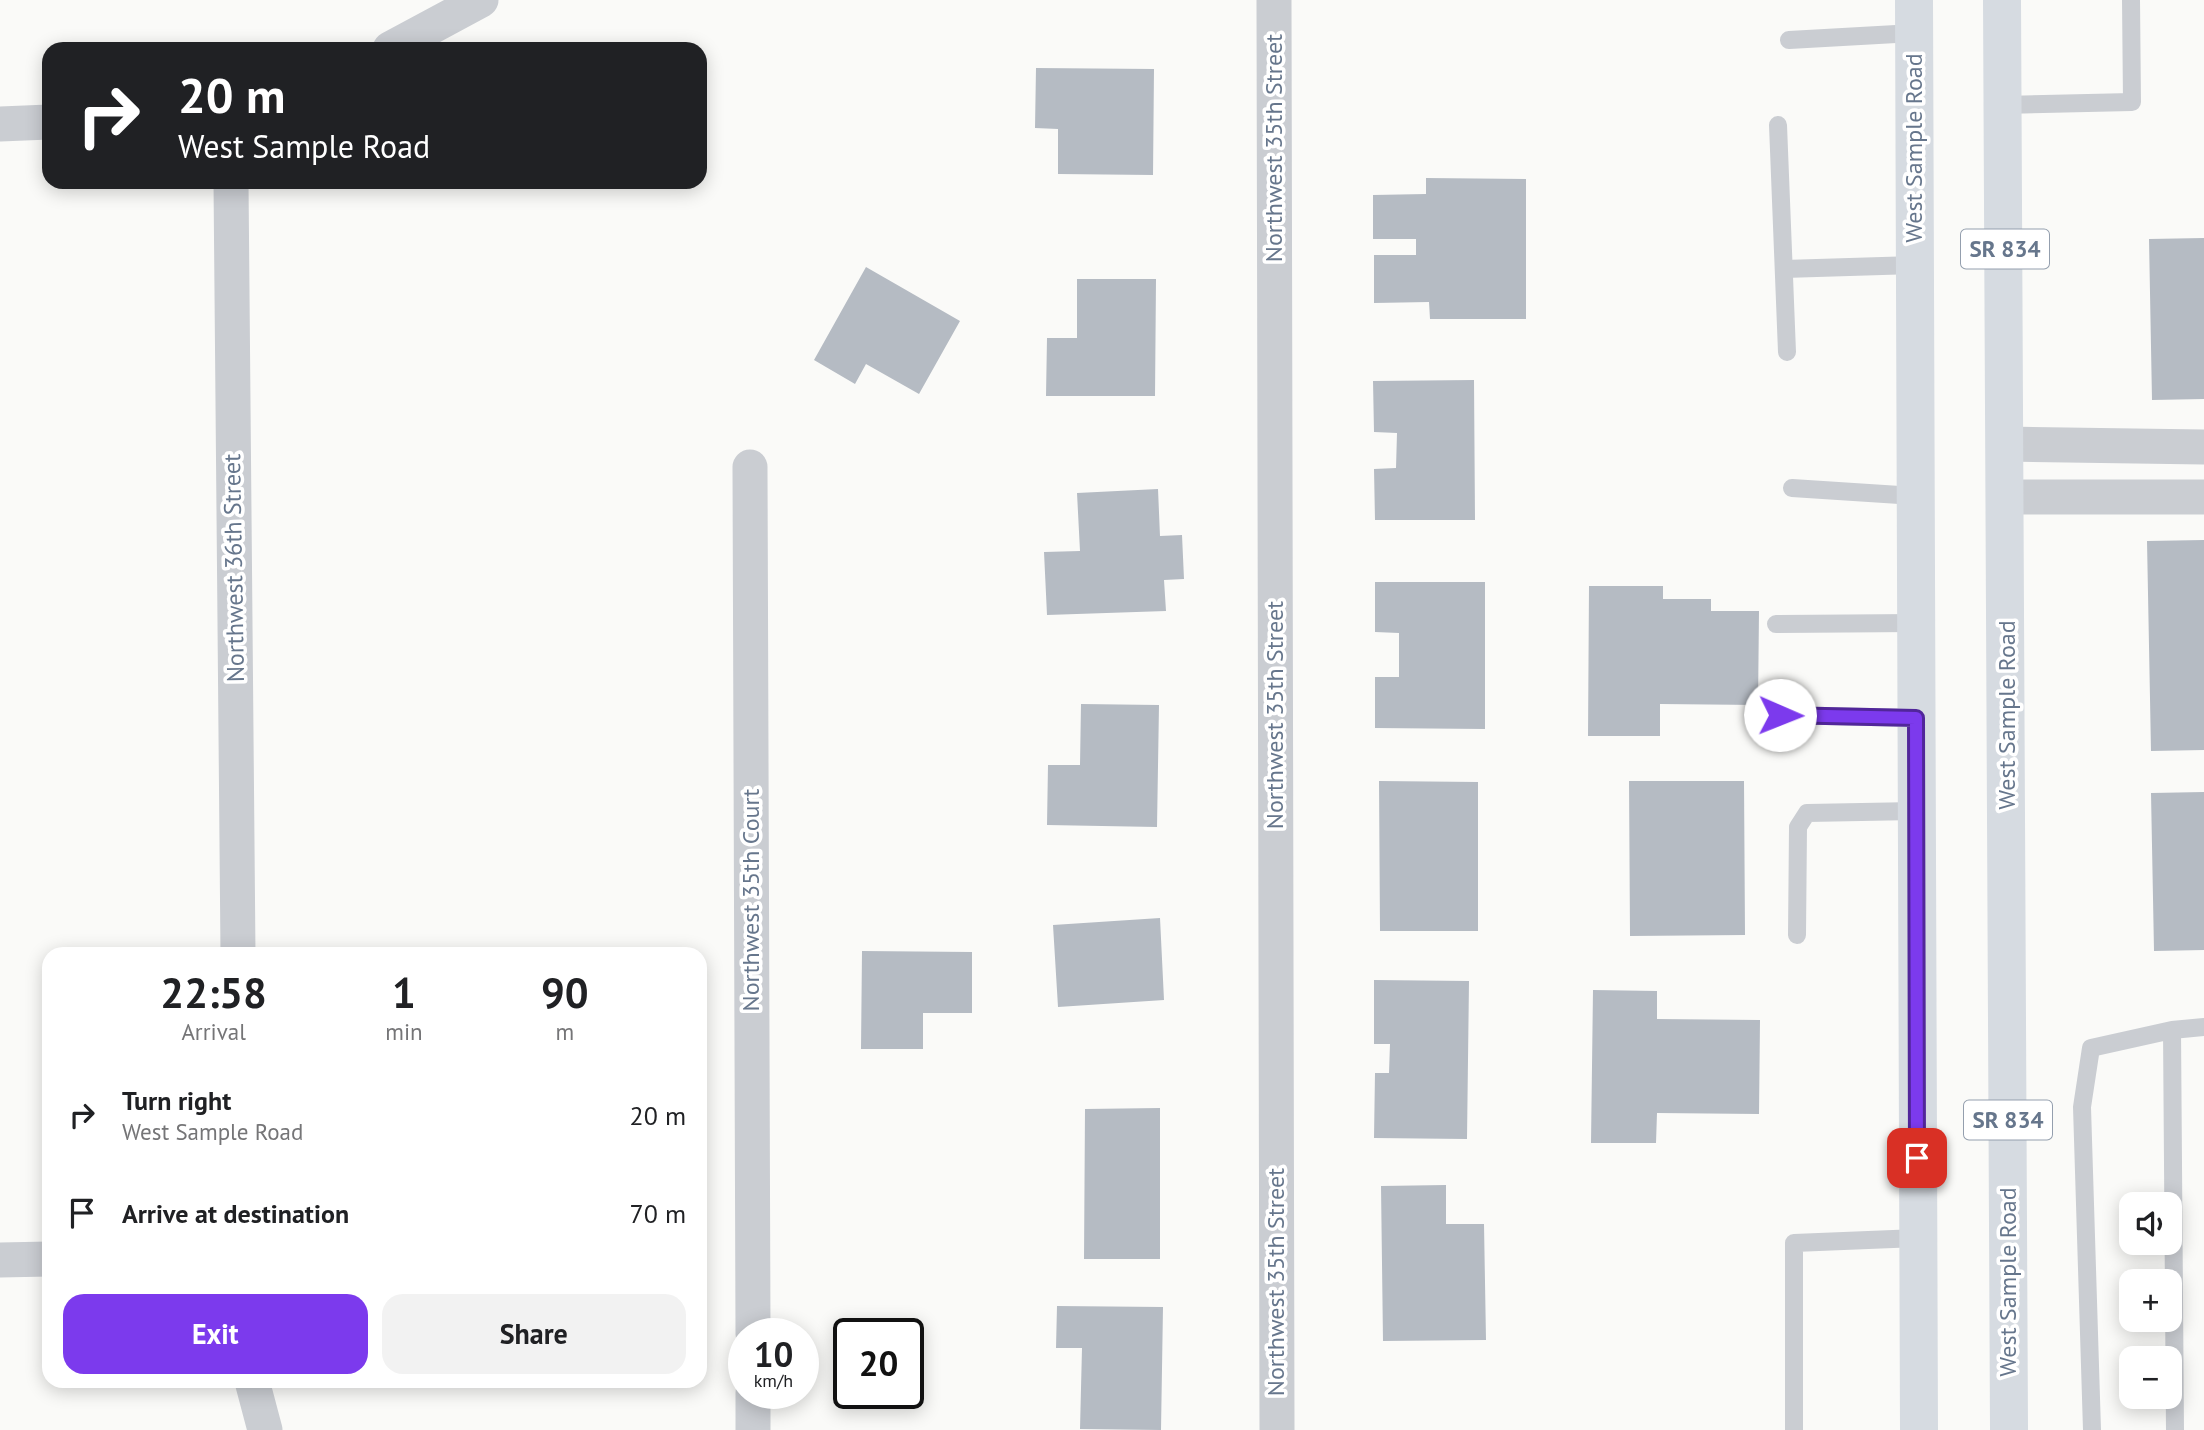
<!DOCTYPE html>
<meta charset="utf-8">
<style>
:root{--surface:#fff;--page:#f2f2f2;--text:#202124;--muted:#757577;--accent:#7c3aed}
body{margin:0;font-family:"PT Sans",sans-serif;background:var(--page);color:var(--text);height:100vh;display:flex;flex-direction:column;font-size:26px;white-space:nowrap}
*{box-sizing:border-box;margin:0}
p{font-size:23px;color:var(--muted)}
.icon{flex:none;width:38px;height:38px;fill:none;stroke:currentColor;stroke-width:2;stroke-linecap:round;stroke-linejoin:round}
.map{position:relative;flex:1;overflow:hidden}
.drawer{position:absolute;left:42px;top:947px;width:665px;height:441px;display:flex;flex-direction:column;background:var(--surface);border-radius:21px;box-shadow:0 4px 18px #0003}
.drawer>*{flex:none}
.top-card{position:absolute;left:42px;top:42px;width:665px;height:147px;border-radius:21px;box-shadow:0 4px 18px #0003;background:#202124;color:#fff;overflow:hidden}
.fabs{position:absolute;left:2119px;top:1192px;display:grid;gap:14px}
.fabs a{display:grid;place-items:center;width:63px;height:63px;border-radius:14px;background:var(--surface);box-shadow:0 4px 18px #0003;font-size:35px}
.speed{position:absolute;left:728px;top:1318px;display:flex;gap:14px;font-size:35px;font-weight:700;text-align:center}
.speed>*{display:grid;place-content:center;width:91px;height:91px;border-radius:50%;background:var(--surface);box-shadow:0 4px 18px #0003;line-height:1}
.speed small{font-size:18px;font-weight:400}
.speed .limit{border:4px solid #111;border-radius:10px;background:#fff;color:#111}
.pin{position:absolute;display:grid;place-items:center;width:60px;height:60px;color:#fff;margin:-30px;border-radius:14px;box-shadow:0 4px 10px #0006}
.me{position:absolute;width:77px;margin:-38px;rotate:91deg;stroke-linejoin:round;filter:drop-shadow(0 0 5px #0008)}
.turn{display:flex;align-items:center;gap:24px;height:147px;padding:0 21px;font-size:32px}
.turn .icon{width:91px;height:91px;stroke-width:2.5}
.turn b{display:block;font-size:49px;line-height:60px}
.eta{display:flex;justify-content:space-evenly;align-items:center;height:119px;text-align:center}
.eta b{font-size:42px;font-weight:600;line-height:49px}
.button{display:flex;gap:14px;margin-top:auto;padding:14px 21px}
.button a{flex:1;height:80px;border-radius:21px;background:var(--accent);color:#fff;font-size:28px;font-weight:600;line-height:80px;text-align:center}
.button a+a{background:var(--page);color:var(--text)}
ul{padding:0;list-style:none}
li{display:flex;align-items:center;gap:21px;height:98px;padding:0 21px}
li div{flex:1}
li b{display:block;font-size:26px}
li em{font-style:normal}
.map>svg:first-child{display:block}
</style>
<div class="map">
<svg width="2204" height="1430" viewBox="0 0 2204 1430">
<rect width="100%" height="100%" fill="#fafaf8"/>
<path fill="#b5bbc3" d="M1036,68L1154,69L1153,175L1058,174V129L1035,128Z
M1426,178L1526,179V319H1430L1429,302L1374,303V255H1416V239H1373V195L1426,194Z
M2204,238V399L2152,400L2149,239Z
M866,267L960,321L919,394L866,364L855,384L814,360Z
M1077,279H1156L1155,396H1046L1047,338H1077Z
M1474,380L1475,520H1375L1374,469L1396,468L1397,433L1374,432L1373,381Z
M1158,489L1160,536L1182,535L1184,579L1164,580L1166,611L1047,615L1044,552L1080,551L1077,493Z
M2204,540V750L2151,751L2147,541Z
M1375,582H1485V729L1375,728V677H1399V633L1375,632Z
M1589,586H1663V599H1711V611H1759L1758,705L1660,704V736H1588Z
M1081,704L1159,705L1157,827L1047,825L1048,765H1080Z
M1379,781L1478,782V931H1380Z
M1629,781H1744L1745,935L1630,936Z
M2204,792V950L2154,951L2151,793Z
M1160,918L1164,1000L1058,1007L1053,925Z
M862,951L972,952V1013H923V1049H861Z
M1374,980L1469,981L1467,1139L1374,1138L1375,1073H1389L1390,1044H1374Z
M1593,990L1657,991V1019L1760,1020L1759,1114L1657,1113L1656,1143H1591Z
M1160,1108V1259H1084L1085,1109Z
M1446,1185V1224H1484L1486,1340L1383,1341L1381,1186Z
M1057,1306L1163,1307L1161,1430L1080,1429L1082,1348H1056Z"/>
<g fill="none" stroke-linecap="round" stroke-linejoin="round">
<path stroke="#cacdd2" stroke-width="18" d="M1789,40L1914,33
M2003,105L2132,102L2131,0
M1778,125L1787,352
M1784,269L1915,265
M1792,488L1915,496
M1776,624L1916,623
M1780,715L1916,718
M1797,935L1798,827L1807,813L1916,811
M2172,1030L2175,1430
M1794,1430V1243L1918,1238
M2092,1430L2082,1107L2091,1048L2172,1030L2204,1027"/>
<path stroke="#cacdd2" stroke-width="35" d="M1274,0L1277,1430
M390,49L481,0
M0,124L49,122
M231,182L238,954
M2006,444L2204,447
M750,467L753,1334
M2006,497H2204
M0,1260L49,1259
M252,1381L265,1430
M753,1393V1430"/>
<path stroke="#d6dbe1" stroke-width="38" d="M1914,0L1919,1430
M2002,0L2009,1430"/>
</g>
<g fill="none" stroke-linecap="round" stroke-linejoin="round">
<defs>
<path id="route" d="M1780,715L1916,718L1917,1158"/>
</defs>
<use href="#route" stroke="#51269a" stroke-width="18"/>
<use href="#route" stroke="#7c3aed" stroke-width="12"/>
</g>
<g text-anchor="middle" stroke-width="7" stroke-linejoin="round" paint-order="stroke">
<g fill="#fff" stroke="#949fae" stroke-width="2">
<rect x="1961" y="229.5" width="88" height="39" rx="5"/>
<rect x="1964" y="1100.5" width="88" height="39" rx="5"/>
</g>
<g font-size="23" font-weight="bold" fill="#66768c">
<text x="2005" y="257">SR 834</text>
<text x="2008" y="1128">SR 834</text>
</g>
<g font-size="24" fill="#66768c" stroke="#fff">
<text transform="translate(1274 148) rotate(-90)" y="8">Northwest 35th Street</text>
<text transform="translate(1914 148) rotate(-90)" y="8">West Sample Road</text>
<text transform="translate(234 568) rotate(-91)" y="8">Northwest 36th Street</text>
<text transform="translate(1275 715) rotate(-90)" y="8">Northwest 35th Street</text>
<text transform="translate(2007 715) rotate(-90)" y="8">West Sample Road</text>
<text transform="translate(751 900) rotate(-90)" y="8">Northwest 35th Court</text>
<text transform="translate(1276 1282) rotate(-90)" y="8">Northwest 35th Street</text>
<text transform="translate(2008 1282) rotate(-90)" y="8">West Sample Road</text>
</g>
</g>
</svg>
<div class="fabs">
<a><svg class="icon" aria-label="sound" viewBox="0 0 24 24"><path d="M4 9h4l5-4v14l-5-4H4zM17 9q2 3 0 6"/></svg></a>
<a>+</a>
<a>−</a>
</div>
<div class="speed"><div>10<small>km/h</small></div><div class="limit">20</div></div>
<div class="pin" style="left:1917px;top:1158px;background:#d93025"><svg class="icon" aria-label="arrive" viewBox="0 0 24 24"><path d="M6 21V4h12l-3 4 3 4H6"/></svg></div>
<svg class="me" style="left:1780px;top:715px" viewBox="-20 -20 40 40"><circle r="19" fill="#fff"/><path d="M0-13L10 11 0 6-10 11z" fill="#7c3aed"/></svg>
<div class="top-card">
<div class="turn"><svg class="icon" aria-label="right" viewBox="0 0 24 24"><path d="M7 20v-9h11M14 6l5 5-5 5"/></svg><div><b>20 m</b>West Sample Road</div></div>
</div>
<section class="drawer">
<div class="eta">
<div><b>22:58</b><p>Arrival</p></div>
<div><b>1</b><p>min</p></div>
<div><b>90</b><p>m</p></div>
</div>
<ul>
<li><svg class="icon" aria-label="right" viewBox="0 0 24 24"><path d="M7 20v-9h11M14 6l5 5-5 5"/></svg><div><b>Turn right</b><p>West Sample Road</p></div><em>20 m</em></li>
<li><svg class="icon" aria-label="arrive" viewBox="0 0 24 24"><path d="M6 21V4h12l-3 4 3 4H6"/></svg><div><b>Arrive at destination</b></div><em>70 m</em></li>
</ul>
<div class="button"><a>Exit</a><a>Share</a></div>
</section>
</div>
